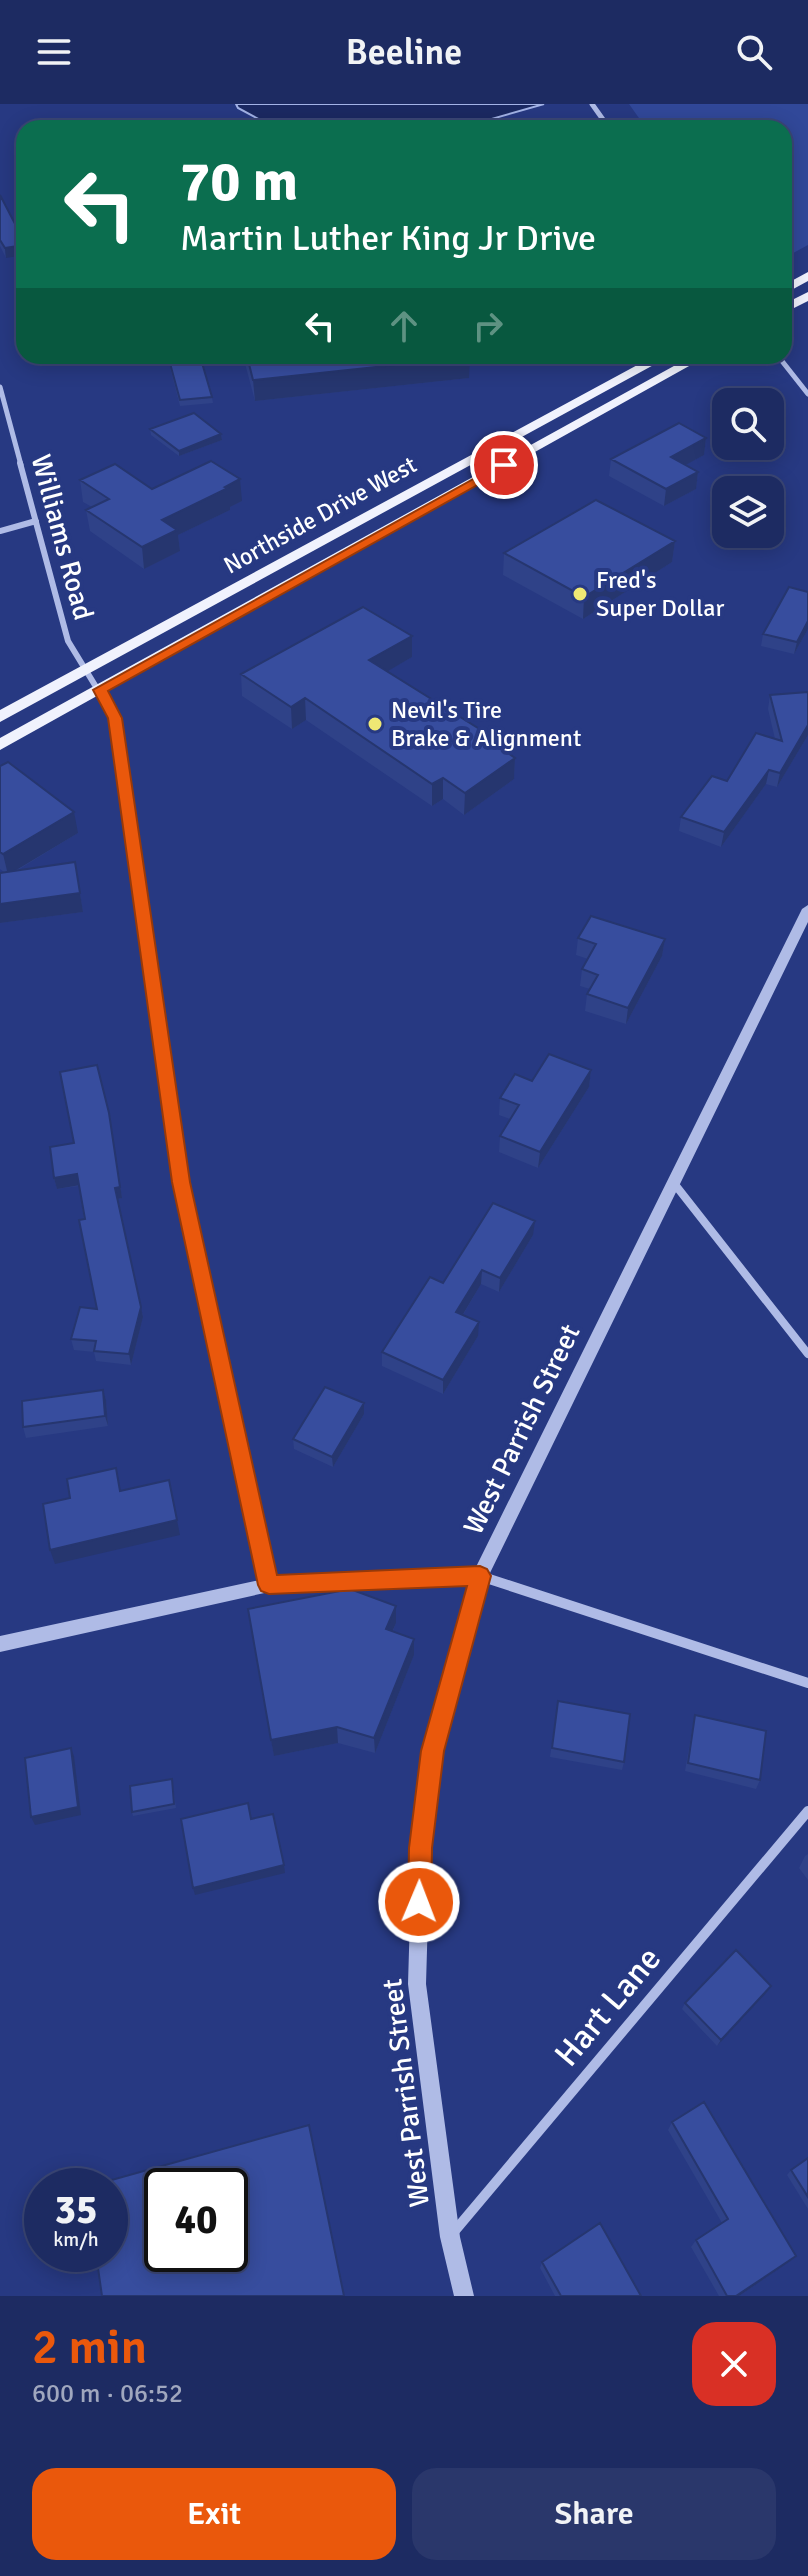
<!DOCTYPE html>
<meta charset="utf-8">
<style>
:root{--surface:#1d2b62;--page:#2a376b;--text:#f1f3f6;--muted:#a0a7be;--line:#3b4777;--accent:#ea580c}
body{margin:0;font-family:Signika,sans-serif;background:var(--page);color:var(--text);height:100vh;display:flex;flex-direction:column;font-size:30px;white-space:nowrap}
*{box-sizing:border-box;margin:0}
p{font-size:26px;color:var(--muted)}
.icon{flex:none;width:44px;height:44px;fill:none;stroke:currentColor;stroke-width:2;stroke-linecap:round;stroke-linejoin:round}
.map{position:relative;height:2192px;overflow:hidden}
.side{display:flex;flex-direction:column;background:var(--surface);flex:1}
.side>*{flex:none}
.hud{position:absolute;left:16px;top:16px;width:776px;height:244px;border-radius:24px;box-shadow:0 4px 20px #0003,0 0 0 2px var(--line);background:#0b6e4f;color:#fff;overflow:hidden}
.tools{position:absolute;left:712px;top:284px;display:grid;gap:16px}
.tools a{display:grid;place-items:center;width:72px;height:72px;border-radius:16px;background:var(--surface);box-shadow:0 4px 20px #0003,0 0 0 2px var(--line);font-size:40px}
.speed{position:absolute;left:24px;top:2064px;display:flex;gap:16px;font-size:40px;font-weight:700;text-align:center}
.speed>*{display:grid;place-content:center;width:104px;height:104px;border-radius:50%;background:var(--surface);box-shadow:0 4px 20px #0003,0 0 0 2px var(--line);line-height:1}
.speed small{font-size:20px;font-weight:400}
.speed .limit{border:4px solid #111;border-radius:12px;background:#fff;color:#111}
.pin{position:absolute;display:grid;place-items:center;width:68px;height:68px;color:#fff;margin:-34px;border:4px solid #fff;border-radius:50%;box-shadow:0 2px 8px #0007}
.me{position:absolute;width:88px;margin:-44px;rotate:1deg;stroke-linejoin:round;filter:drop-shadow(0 0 6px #0008)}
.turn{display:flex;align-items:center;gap:28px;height:168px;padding:0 32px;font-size:36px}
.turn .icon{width:104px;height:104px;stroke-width:2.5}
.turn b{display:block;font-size:56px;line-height:68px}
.lanes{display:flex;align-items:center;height:76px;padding:0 32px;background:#0003;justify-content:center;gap:40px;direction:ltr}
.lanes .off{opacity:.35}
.round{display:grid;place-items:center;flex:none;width:84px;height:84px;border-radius:24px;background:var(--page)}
.headline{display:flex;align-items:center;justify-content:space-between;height:136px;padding:0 32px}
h1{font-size:48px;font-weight:600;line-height:60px;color:var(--accent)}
.primary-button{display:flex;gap:16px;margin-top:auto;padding:16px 32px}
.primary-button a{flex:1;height:92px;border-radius:24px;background:var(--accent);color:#fff;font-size:32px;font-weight:600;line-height:92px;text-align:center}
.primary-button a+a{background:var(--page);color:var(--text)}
header{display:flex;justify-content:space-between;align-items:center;height:104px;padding:0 32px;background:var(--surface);font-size:36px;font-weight:600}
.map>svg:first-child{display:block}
</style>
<header><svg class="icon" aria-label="menu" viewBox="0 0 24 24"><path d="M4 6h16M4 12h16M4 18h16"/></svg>Beeline<svg class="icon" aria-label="search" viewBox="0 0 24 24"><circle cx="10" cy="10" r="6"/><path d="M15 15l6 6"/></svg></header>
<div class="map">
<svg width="808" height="2192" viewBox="0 0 808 2192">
<rect width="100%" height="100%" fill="#273982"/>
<path fill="#314899" d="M629,0H808V141L784,154V24H646Z"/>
<path fill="#1b2962" stroke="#a3b3e7" stroke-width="2" d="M236,0H544L460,24H275L238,4Z"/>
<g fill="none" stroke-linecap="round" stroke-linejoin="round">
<path stroke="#afbbe6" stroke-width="5" d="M592,0L609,24
M778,252L808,290
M0,283L21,361"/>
<path stroke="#afbbe6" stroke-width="6" d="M20,359L68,537L115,614L145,824
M0,427L36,417"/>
<path stroke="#afbbe6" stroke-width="8" d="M145,822L181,1078L256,1422
M673,1078L808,1250"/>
<path stroke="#afbbe6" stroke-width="10" d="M256,1420L269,1481
M480,1472L808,1579
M453,2129L808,1707"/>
<path fill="#afbbe6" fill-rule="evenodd" d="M808,801V818L488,1473L441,1647L430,1744L426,1880L460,2133L474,2192H454L440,2133L408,1880L412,1744L423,1647L470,1480L269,1488L0,1548V1532L269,1474L475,1465L802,805Z"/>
<path fill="#f0f2fd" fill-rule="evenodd" d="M808,168V177L784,190V181Z
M808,188V197L784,209V200Z
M654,252H670L0,618V606Z
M692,252H707L0,646V634Z"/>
</g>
<path fill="#2f4288" d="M0,91L6,154L0,142Z
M167,252H200L212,293L213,299L180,302Z
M243,252H469V274L255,297Z
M150,325L221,330L222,336L179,352L151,331Z
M706,334L704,351L685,361L698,368L696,385L664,402L609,372L611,355Z
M80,376L152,385L242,397L230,403V406L178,431L180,447L144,465L90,427L86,406L92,403L83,398Z
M675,437L672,458L583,515L503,471L504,449Z
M808,488V525L794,550L761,542L763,530Z
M412,553L387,567L497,636L496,641L515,654L514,675L464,711L443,695L432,702L306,616L292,625L242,592L241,570Z
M808,588V631L777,683L766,680L721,743L679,727L681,713L727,677L775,635L768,605L770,591Z
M0,662L78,729L16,767L75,758L83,808L0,819V769L4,768L0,765Z
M578,834L665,835L662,852L626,920L585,907L587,890L590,885L580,882L582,865L588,855L576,851Z
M591,966L589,983L538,1064L499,1048L500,1032L510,1015L499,1011L500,994L532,977Z
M111,1020L122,1094L117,1095L143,1213L131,1261L96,1257L94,1248L74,1246L71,1235L97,1205L79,1082L57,1085L54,1074L74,1039Z
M533,1131L499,1188L481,1180L463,1211L478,1232L443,1290L382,1262V1248L443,1179Z
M103,1286L106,1296L108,1322L26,1334L23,1323Z
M364,1310L333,1363L294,1345L293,1335Z
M248,1505L396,1519L393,1527L414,1551L375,1649L338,1639L274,1652Z
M558,1597L624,1658L622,1666L550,1653Z
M695,1611L760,1676L756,1685L685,1667L693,1619Z
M172,1675L176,1704L133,1712L132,1708Z
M808,1750V1776L799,1764L805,1752Z
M771,1882L767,1888L717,1942L682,1905L685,1899Z
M672,2018L789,2158L739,2192H719L691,2143L696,2136L722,2119L668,2026Z
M808,2054V2105L787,2071L791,2066Z
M542,2158L641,2192H555L540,2164Z"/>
<path fill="#26366f" d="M24,141V151L6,154L5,144Z
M470,253L469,274L255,297L253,276Z
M221,330L222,336L179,352V347Z
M706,334L704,351L669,370L671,353Z
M698,368L696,385L664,402L666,385Z
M240,375L242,397L230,403V406L178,431L180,447L144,465L142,443L162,416Z
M675,437L672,458L583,515L584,493Z
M808,517V525L794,550L797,538Z
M412,532V553L369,578V556Z
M305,594L306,616L292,625L291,603Z
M808,621V631L777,683L780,669Z
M515,654L514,675L464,711L465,689Z
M769,666L766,680L721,743L724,728Z
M443,674V695L432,702V680Z
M74,708L78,729L8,771L3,750Z
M75,758L83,808L0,819V800Z
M665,835L662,852L626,920L628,904Z
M591,966L589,983L538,1064L540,1048Z
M111,1020L122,1094L117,1095L115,1084Z
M77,1070L80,1081L57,1085L54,1074Z
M535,1117L533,1131L499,1188L500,1174Z
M482,1166L481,1180L456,1222V1208Z
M141,1203L143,1213L131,1261L129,1250Z
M479,1218L478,1232L443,1290V1276Z
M103,1286L106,1296L108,1322L105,1312Z
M364,1299V1310L333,1363L332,1353Z
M177,1416L180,1431L55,1460L50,1446Z
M396,1502V1519L386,1542V1525Z
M414,1535V1551L375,1649L374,1634Z
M337,1623L338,1639L274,1652L271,1636Z
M71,1644L74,1652L81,1711L35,1721L31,1713Z
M284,1761L285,1769L195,1791L193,1784Z
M771,1882L767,1888L717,1942L721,1936Z
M796,2152L789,2158L739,2192H736Z"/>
<path fill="#374d9e" stroke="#26366f" stroke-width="2" fill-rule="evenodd" d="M0,91L24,137V141L5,144L0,136Z
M168,252H200L212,293L180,296Z
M247,252H469L470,253L253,276Z
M194,309L221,330L179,347L150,325Z
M679,319L706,334L671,353L698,368L666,385L611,355Z
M211,357L240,375L225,383L228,384L162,416L177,426L142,443L86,406L109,395L80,376L115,360L152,385Z
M596,396L675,437L584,493L504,449Z
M789,483L808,488V517L797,538L763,530Z
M363,503L412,532L369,556L497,636L494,639L515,654L465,689L443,674L432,680L305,594L291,603L241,570Z
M808,588V621L780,669L769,666L724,728L681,713L712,672L727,677L756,629L782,637L770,591Z
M8,658L74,708L3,750L0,748V662Z
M75,758L80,789L0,800V769Z
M591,812L665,835L628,904L587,890L598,871L582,865L596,840L578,834Z
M549,950L591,966L540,1048L500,1032L519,1001L500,994L515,970L532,977Z
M97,961L109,1009L120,1083L115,1084L141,1203L129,1250L94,1247L96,1237L71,1235L80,1203L97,1205L79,1116L85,1115L77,1070L54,1074L50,1043L74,1039L60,968Z
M493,1099L535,1117L500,1174L482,1166L456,1208L479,1218L443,1276L382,1248L430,1173L443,1179Z
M325,1283L364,1299L332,1353L293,1335Z
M103,1286L105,1312L23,1323L22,1297Z
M116,1364L120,1387L169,1376L177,1416L50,1446L43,1400L70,1394L67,1375Z
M350,1485L396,1502L386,1525L414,1535L374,1634L337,1623L271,1636L248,1505Z
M558,1597L630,1610L624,1658L552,1644Z
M695,1611L766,1627L760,1676L688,1659Z
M71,1644L78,1703L31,1713L25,1654Z
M172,1675L174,1700L132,1708L130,1682Z
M248,1699L251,1715L273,1710L284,1761L193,1784L181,1715Z
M736,1846L771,1882L721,1936L685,1899Z
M704,1998L796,2152L736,2192H727L696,2136L728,2115L672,2018Z
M309,2021L344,2192H102L96,2150H110V2082H90ZM162,2082H230V2150H162Z
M808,2054V2093L791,2066Z
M600,2119L641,2192H561L542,2158Z"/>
<path fill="#ea580c" stroke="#983908" stroke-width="2" d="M504,358L508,359V364L108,587L122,614L190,1078L277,1471L480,1462L487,1465L491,1472L444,1647L432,1744L431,1798L428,1806L419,1810L411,1806L408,1798L409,1744L421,1647L467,1482L269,1490L261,1487L258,1481L172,1078L108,614L93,586Z"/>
<g fill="#efe874" stroke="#273982" stroke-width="3">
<circle cx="580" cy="490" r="8"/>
<circle cx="375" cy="620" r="8"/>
</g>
<g text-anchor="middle" stroke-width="8" stroke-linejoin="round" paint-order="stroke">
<g font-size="24" fill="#fff" stroke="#273982">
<text transform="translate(320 411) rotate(-29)" y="8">Northside Drive West</text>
</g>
<g font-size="24" fill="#fff" stroke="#273982" text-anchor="start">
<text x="596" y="484">Fred's<tspan x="596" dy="28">Super Dollar</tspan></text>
<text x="391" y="614">Nevil's Tire<tspan x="391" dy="28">Brake &amp; Alignment</tspan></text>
</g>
<g font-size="28" fill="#fff" stroke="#273982">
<text transform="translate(63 433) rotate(75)" y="10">Williams Road</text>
<text transform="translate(521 1325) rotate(-64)" y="10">West Parrish Street</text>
<text transform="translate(405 1989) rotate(-97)" y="10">West Parrish Street</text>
</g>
<g font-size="34" fill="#fff" stroke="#273982">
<text transform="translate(607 1902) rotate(-50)" y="12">Hart Lane</text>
</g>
</g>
</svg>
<div class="tools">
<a><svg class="icon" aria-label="search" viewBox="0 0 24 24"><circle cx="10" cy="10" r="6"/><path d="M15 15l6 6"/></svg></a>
<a><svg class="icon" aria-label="layers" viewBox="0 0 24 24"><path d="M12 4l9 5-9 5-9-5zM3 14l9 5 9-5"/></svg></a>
</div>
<div class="speed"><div>35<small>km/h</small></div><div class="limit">40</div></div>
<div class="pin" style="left:504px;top:361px;background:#d93025"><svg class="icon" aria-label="arrive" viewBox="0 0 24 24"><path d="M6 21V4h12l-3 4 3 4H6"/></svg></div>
<svg class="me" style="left:419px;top:1798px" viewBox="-20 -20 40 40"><circle r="17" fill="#ea580c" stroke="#fff" stroke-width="3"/><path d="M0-11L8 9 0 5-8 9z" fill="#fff"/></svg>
<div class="hud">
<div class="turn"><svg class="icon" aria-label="left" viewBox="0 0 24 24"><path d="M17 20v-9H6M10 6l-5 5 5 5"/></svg><div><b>70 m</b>Martin Luther King Jr Drive</div></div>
<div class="lanes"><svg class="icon" aria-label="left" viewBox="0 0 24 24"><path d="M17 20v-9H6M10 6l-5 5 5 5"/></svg><svg class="icon off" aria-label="ahead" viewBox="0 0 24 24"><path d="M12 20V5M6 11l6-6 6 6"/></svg><svg class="icon off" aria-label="right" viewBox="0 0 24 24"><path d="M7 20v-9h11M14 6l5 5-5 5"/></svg></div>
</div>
</div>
<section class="side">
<div class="headline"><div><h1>2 min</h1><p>600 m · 06:52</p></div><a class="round" style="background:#d93025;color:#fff"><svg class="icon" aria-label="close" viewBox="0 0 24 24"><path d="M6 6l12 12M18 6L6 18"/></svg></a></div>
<div class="primary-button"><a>Exit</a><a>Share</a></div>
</section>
